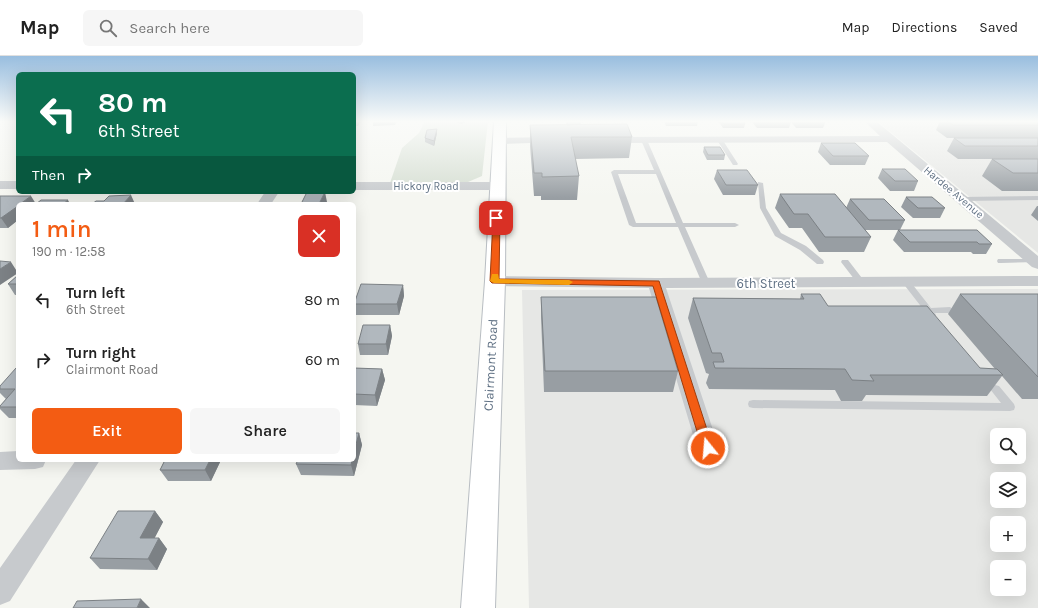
<!DOCTYPE html>
<meta charset="utf-8">
<style>
:root{--surface:#fff;--page:#f6f6f6;--text:#222;--muted:#767676;--line:#e0e0e0;--accent:#f35c13}
body{margin:0;font-family:Karla,sans-serif;background:var(--page);color:var(--text);height:100vh;display:flex;flex-direction:column;font-size:15px;white-space:nowrap}
*{box-sizing:border-box;margin:0}
p{font-size:13px;color:var(--muted)}
.icon{flex:none;width:22px;height:22px;fill:none;stroke:currentColor;stroke-width:2;stroke-linecap:round;stroke-linejoin:round}
.map{position:relative;flex:1;overflow:hidden}
.sheet{position:absolute;left:16px;top:146px;width:340px;height:260px;display:flex;flex-direction:column;background:var(--surface);border-radius:6px;box-shadow:0 4px 16px #0002}
.sheet>*{flex:none}
.top-card{position:absolute;left:16px;top:16px;width:340px;height:122px;border-radius:6px;box-shadow:0 4px 16px #0002;background:#0b6e4f;color:#fff;overflow:hidden}
.tools{position:absolute;left:990px;top:372px;display:grid;gap:8px}
.tools a{display:grid;place-items:center;width:36px;height:36px;border-radius:6px;background:var(--surface);box-shadow:0 4px 16px #0002;font-size:20px}
.pin{position:absolute;display:grid;place-items:center;width:34px;height:34px;color:#fff;margin:-17px;border-radius:8px;box-shadow:0 2px 6px #0006}
.me{position:absolute;width:44px;margin:-22px;rotate:343deg;stroke-linejoin:round;filter:drop-shadow(0 0 3px #0008)}
.turn{display:flex;align-items:center;gap:14px;height:84px;padding:0 16px;font-size:18px}
.turn .icon{width:52px;height:52px;stroke-width:2.5}
.turn b{display:block;font-size:28px;line-height:34px}
.then{display:flex;align-items:center;height:38px;padding:0 16px;background:#0003;gap:8px;font-size:15px}
.round{display:grid;place-items:center;flex:none;width:42px;height:42px;border-radius:6px;background:var(--page)}
.summary{display:flex;align-items:center;justify-content:space-between;height:68px;padding:0 16px}
h1{font-size:24px;font-weight:600;line-height:30px;color:var(--accent)}
.button{display:flex;gap:8px;margin-top:auto;padding:8px 16px}
.button a{flex:1;height:46px;border-radius:6px;background:var(--accent);color:#fff;font-size:16px;font-weight:600;line-height:46px;text-align:center}
.button a+a{background:var(--page);color:var(--text)}
ul{padding:0;list-style:none}
li{display:flex;align-items:center;gap:12px;height:60px;padding:0 16px}
li div{flex:1}
li b{display:block;font-size:15px}
li em{font-style:normal}
header{display:flex;align-items:center;gap:24px;box-sizing:border-box;height:56px;padding:0 20px;background:var(--surface);border-bottom:1px solid var(--line)}
header strong{font-size:19px}
nav{display:flex;gap:22px;margin-inline-start:auto;font-size:14px}
.search{width:280px;height:36px;background:var(--page);display:flex;align-items:center;gap:10px;box-sizing:border-box;padding:0 14px;border-radius:6px;color:var(--muted);font-size:15px}
.map>svg:first-child{display:block}
</style>
<header>
<strong>Map</strong>
<div class="search"><svg class="icon" aria-label="search" viewBox="0 0 24 24"><circle cx="10" cy="10" r="6"/><path d="M15 15l6 6"/></svg>Search here</div>
<nav><a>Map</a><a>Directions</a><a>Saved</a></nav>
</header>
<div class="map">
<svg width="1038" height="552" viewBox="0 0 1038 552">
<rect width="100%" height="100%" fill="#f5f6f1"/>
<path fill="#e6e7e5" fill-rule="evenodd" d="M877,65H1038V197Z
M1038,233V552H529L522,234ZM997,379H1019V401H997ZM997,423H1019V445H997ZM997,467H1019V489H997ZM997,511H1019V533H997Z"/>
<path fill="#d5ded2" d="M425,65H488L482,120L468,126L390,127L402,92L419,77Z"/>
<g fill="none" stroke-linecap="round" stroke-linejoin="round">
<defs>
<path id="secondary" d="M494,65H506L505,225L495,552H461L485,225Z"/>
</defs>
<use href="#secondary" stroke="#b8bdc2" stroke-width="2"/>
<path fill="#c7cacd" fill-rule="evenodd" d="M644,82L647,84L683,167H735L739,169L735,171H685L710,227L709,229H703L702,227L678,171H633L629,169L611,116L614,114H654L641,84ZM618,118H656L676,167H636Z
M718,83H722L738,108L737,109H733L717,84Z
M758,126L763,127L766,152L781,177L806,190L823,204L824,206L823,208H817L800,194L775,180L760,152Z
M1038,140V144L962,145L959,143L962,141Z
M998,203H1038V206L1001,207H998L997,205Z
M842,204H848L865,226L864,228H858L841,206Z
M903,224H909L931,252L950,251L954,254L950,257H935L936,259L935,261C931,262 929,261 926,258L921,257L920,255L923,253L902,226Z
M995,329L999,330L1014,348L1015,351L1014,354L1010,355L753,352L749,351L748,348L749,345L753,344L1001,347L990,333L991,330Z"/>
<path fill="#c7cacd" fill-rule="evenodd" d="M864,65H876L1038,200V213L1032,211L887,86L606,87L600,84L606,81L880,80Z
M555,81L561,84L559,86L499,88L493,85L499,82Z
M0,125H18V133H0Z
M354,126H497L502,127L503,130L502,133L497,134H354Z
M265,136H279L271,148H257Z
M495,220L656,222L1038,220V230L666,232L719,392L716,398L708,401L700,398L697,392L649,232L495,230L489,228L487,225L489,222Z
M18,395V404H46L43,411L35,413L0,414V396Z
M76,404H100L10,545L0,549V512Z"/>
<use href="#secondary" fill="#fff" fill-rule="evenodd"/>
</g>
<path fill="#989ea3" d="M354,65H360L358,70H354Z
M373,65H397L395,69L373,70Z
M454,65H468L461,68Z
M567,65L632,81L629,102L575,103L579,120L577,144H541V140H534L530,90V69H567Z
M664,65H698L697,70H666Z
M719,65H744L745,68L744,72H723L719,66Z
M751,65H826L823,72H796L791,66L789,72H757Z
M940,65H1038V82H947L936,74Z
M437,73V77L434,90L425,86V82Z
M954,82H1038V135H1002L982,120L992,103H958L947,95Z
M821,87L869,100L865,109H830L818,96Z
M704,91L725,99L724,104H707L703,96Z
M882,113L918,125L914,135H890L878,122Z
M717,114L758,129L755,139H723L714,123Z
M780,138L846,152L850,143L905,164L900,174L992,188L986,198H973L971,196H904L893,184L898,174H865L871,181L864,196H819L802,172H789L775,152Z
M0,140L18,148V164L8,172H0Z
M906,141L945,152L940,162H913L901,151Z
M1037,150H1038V165L1031,159Z
M18,219V239H15L8,228Z
M403,229L404,240L399,259H356L354,247Z
M801,238L828,250L980,312L995,313L948,258L960,238H1038V343H1022L1002,320L987,340L866,339L862,345H841L835,334L709,333L706,327L709,318L706,317L688,262L693,242L800,243Z
M541,241L678,315L673,336H544L541,261Z
M390,269L392,280L388,299H360L358,288Z
M18,312V362H9L0,353V350L6,343L0,337V330Z
M354,312L382,313L385,324L377,350L354,349Z
M359,377L362,389L354,420L301,419L296,408Z
M152,404H221L211,425H168L160,414L165,404Z
M155,455L163,466L154,482H159L167,493L157,514L100,513L90,502Z"/>
<path fill="#7c8185" d="M357,65H360L358,70Z
M461,65H468L461,68Z
M437,73V77L434,90V85Z
M325,136L327,146L326,148H319Z
M131,139L135,148H123Z
M31,140L36,148H20Z
M68,144L70,148H63Z
M18,150V163H17L18,164L8,172L1,162Z
M11,206L18,217L0,229V213Z
M403,229L404,240L399,259L397,248Z
M390,269L392,280L388,299L386,288Z
M382,313L385,324L377,350L375,339Z
M359,377L362,389L354,420L351,409L352,404H354V396Z
M210,404H221L211,425L205,414Z
M155,455L163,466L149,493L140,482Z
M159,482L167,493L157,514L148,503Z
M141,543L150,552H137Z"/>
<path fill="#b1b8be" stroke="#7c8185" d="M567,65H580V68L567,69Z
M722,65H744L745,68H724Z
M947,65H1038V69H953Z
M627,68L632,81H571L579,120L542,121V117H534L530,69Z
M437,73L434,85L425,82L427,74Z
M954,82H1038V90H965Z
M821,87H855L869,100H833Z
M704,91H720L725,99H708Z
M992,103H1038V117H1013Z
M882,113H905L918,125H895Z
M717,114H747L758,129H726Z
M307,136H325L319,148H301Z
M780,138H835L871,181H825L808,158H794Z
M131,139L123,148H92L96,145H104L109,140Z
M0,140H31L20,148H18V150L1,162H0Z
M906,141H932L945,152H918Z
M850,143H884L905,164H869Z
M41,144H68L63,148H36Z
M898,174H977L992,188H979L977,186H910Z
M0,205L11,206L0,213Z
M18,219V228H8Z
M361,228L403,229L397,248H354Z
M801,238H820L828,250H927L980,312L997,313L1003,319H870L874,325L852,324L845,313L715,312L713,306H724L721,297H712L693,242L804,243Z
M960,238H1038V321Z
M541,241H656L678,315H545Z
M363,269H390L386,288H358Z
M16,312H18V351H0V350L15,333H0V330Z
M354,312L382,313L375,339L354,338Z
M354,377H359L354,396Z
M165,404H210L205,414H160Z
M298,404H352L351,409L296,408Z
M118,455H155L140,482H159L148,503L90,502Z
M141,543L137,552H73L77,545Z"/>
<linearGradient id="sky" x2="0" y2="1"><stop stop-color="#99bedf"/><stop offset="0.46" stop-color="#fafbf9"/><stop offset="1" stop-color="#fafbf9" stop-opacity="0"/></linearGradient>
<rect width="1038" height="142" fill="url(#sky)"/>
<path fill="#f35c13" stroke="#9e3c0c" d="M496,160L500,162L499,223L659,225L713,392L712,395L708,397L704,395L702,392L653,230L492,227L490,225L493,162Z"/>
<path fill="#f59e0b" d="M492,218H498L499,223L569,224L573,226L569,229L494,227L490,225Z"/>
<g text-anchor="middle" stroke-width="4" stroke-linejoin="round" paint-order="stroke">
<g font-size="11" fill="#617285" stroke="#fff">
<text x="426" y="134">Hickory Road</text>
<text transform="translate(954 136) rotate(40)" y="4">Hardee Avenue</text>
</g>
<g font-size="13" fill="#617285" stroke="#fff">
<text x="766" y="232">6th Street</text>
<text transform="translate(490 309) rotate(-87)" y="5">Clairmont Road</text>
</g>
</g>
</svg>
<div class="tools">
<a><svg class="icon" aria-label="search" viewBox="0 0 24 24"><circle cx="10" cy="10" r="6"/><path d="M15 15l6 6"/></svg></a>
<a><svg class="icon" aria-label="layers" viewBox="0 0 24 24"><path d="M12 4l9 5-9 5-9-5zM3 14l9 5 9-5"/></svg></a>
<a>+</a>
<a>−</a>
</div>
<div class="pin" style="left:496px;top:162px;background:#d93025"><svg class="icon" aria-label="arrive" viewBox="0 0 24 24"><path d="M6 21V4h12l-3 4 3 4H6"/></svg></div>
<svg class="me" style="left:708px;top:392px" viewBox="-20 -20 40 40"><circle r="17" fill="#f35c13" stroke="#fff" stroke-width="3"/><path d="M0-11L8 9 0 5-8 9z" fill="#fff"/></svg>
<div class="top-card">
<div class="turn"><svg class="icon" aria-label="left" viewBox="0 0 24 24"><path d="M17 20v-9H6M10 6l-5 5 5 5"/></svg><div><b>80 m</b>6th Street</div></div>
<div class="then">Then<svg class="icon" aria-label="right" viewBox="0 0 24 24"><path d="M7 20v-9h11M14 6l5 5-5 5"/></svg></div>
</div>
<section class="sheet">
<div class="summary"><div><h1>1 min</h1><p>190 m · 12:58</p></div><a class="round" style="background:#d93025;color:#fff"><svg class="icon" aria-label="close" viewBox="0 0 24 24"><path d="M6 6l12 12M18 6L6 18"/></svg></a></div>
<ul>
<li><svg class="icon" aria-label="left" viewBox="0 0 24 24"><path d="M17 20v-9H6M10 6l-5 5 5 5"/></svg><div><b>Turn left</b><p>6th Street</p></div><em>80 m</em></li>
<li><svg class="icon" aria-label="right" viewBox="0 0 24 24"><path d="M7 20v-9h11M14 6l5 5-5 5"/></svg><div><b>Turn right</b><p>Clairmont Road</p></div><em>60 m</em></li>
</ul>
<div class="button"><a>Exit</a><a>Share</a></div>
</section>
</div>
